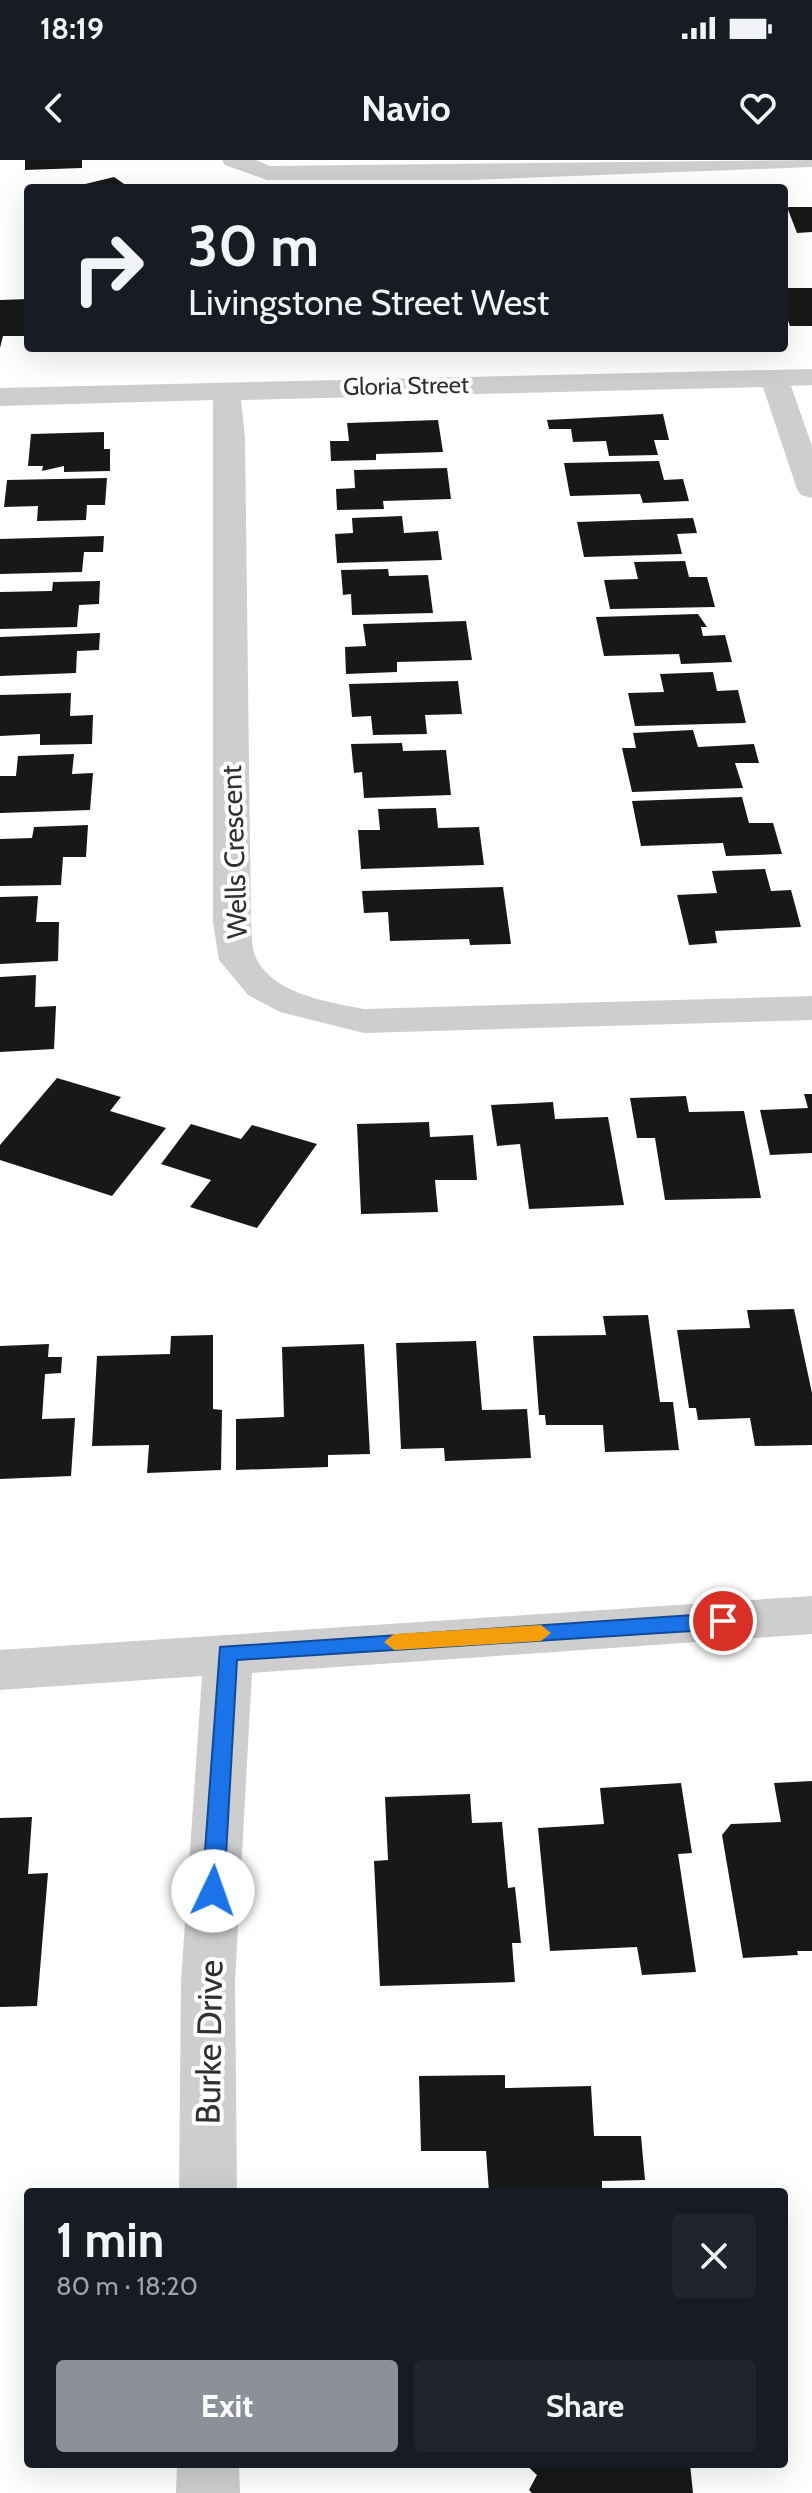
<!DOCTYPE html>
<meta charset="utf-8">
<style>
:root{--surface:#171b24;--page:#20242c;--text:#f1f3f6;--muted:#9ea1a6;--accent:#8c9099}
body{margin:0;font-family:Cabin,sans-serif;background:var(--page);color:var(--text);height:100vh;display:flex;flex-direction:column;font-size:30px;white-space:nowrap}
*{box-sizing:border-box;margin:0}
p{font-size:26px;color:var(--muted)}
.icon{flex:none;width:44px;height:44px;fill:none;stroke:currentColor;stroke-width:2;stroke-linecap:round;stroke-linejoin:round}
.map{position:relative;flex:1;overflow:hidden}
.panel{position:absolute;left:24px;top:2028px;width:764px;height:280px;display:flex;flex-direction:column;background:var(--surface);border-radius:8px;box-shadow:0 8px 32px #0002}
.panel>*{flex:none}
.banner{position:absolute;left:24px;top:24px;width:764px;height:168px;border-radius:8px;box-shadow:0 8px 32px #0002;background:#171b24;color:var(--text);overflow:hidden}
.pin{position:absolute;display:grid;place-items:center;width:68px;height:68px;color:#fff;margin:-34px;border:4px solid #fff;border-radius:50%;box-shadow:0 2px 8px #0007}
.me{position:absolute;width:88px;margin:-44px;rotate:3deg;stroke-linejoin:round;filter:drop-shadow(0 0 6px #0008)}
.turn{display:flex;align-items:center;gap:28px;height:168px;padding:0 32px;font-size:36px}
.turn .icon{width:104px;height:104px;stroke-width:2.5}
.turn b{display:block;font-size:56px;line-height:68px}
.round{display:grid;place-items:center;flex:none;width:84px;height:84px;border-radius:8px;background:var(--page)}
.overview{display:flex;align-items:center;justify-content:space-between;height:136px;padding:0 32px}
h1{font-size:48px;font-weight:700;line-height:60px}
.action{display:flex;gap:16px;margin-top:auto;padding:16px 32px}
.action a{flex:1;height:92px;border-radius:8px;background:var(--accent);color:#fff;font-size:32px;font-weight:700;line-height:92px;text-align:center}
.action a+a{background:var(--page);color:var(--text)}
.status{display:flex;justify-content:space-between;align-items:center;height:56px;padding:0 40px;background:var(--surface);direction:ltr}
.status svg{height:22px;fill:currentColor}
header{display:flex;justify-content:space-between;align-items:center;height:104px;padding:0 32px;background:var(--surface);font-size:36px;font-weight:700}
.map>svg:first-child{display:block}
</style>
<div class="status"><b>18:19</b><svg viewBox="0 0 49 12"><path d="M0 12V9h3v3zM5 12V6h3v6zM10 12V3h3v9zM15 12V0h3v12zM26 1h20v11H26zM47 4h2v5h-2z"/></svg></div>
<header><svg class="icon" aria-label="back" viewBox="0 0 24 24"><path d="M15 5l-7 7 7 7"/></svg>Navio<svg class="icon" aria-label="heart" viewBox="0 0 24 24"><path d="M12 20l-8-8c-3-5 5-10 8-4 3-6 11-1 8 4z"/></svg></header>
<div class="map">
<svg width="812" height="2333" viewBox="0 0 812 2333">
<rect width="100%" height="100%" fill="#fff"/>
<path fill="#181818" d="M25,0H82V8L25,10Z
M114,17L130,28H73V27Z
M787,47H812V72L797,73Z
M784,128H812V166H790L784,150Z
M28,139V176H3L0,188V140Z
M663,254L669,280H654L658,295L609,296L606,281L573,282L571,269H549L547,260Z
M438,260L443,292L376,294V300L331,301L330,281H349L347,263Z
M104,272V289H110V311L64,312V306L42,311L43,306H28L31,274Z
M659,301L664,320L683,319L689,341L643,343L640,334L570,336L564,303Z
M447,308L451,339L383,341L384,349L337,350L336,329L355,328L354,310Z
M107,318L105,345H87L86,360L37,361L38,346L4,347L7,320Z
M402,356L404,373L438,371L442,400L337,403L335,374L353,373L352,358Z
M693,358L697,373L677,374L682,394L584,397L577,362Z
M104,376L103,392H84L82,412L0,414V379Z
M685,401L689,417H707L715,447L610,449L604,420L638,419L634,402Z
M388,409L389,416L428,415L433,453L352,455L351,434L343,435L341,410Z
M100,421L99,444L79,445L77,467L0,469V432L52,431L53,422Z
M698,454L707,467H701L703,476L725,475L732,502L681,504L679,494L604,496L596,457Z
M466,461L472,500L397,502V512L346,514L345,487L366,486L363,464Z
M100,473L99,490L77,491L76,513L0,516V477Z
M713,512L717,531L738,530L746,563L635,566L628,533L664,532L660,514Z
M458,521L462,554L425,555L427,574L373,575L371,556L352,557L349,524Z
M71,533L70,556L93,555L92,584L40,585V574L0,576V535Z
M693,570L698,587L754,584L759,603H735L743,628L632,632L622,588H636L633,573Z
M402,583L403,591L446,590L451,635L364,638L362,612L354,613L351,584Z
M74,594L72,614L93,613L90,650L0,653V616H16L18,596Z
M742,637L749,663H773L782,694L726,696L723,683L641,686L632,641Z
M436,648L438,668L479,667L484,705L361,709L358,670H380L378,649Z
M88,665L86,697H63L61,725L0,726V679L32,678L34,667Z
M765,709L771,731L791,730L801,767L715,771L717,783L689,785L677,735L717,733L712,711Z
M503,727L511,784L470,785L469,779L390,781L388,752L364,753L362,731Z
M38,736L36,762H59L58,801L0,804V737Z
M36,815L35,847L56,846L54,889L0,892V817Z
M57,918L121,937L110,951L166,968L112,1036L0,1000V985Z
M804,934H812V993L770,995L760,950L808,948Z
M686,936L689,952L744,951L761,1038L665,1040L655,978H637L630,938Z
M553,942L555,959L608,957L624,1045L529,1049L520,984L497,986L491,945Z
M429,962L430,977L473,975L477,1020H435L438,1052L361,1054L357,964Z
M191,964L241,979L252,965L317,984L257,1068L190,1047L211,1020L161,1004Z
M794,1149L812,1233V1285L755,1286L750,1258L698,1260L696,1248H689L677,1170L750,1168L747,1150Z
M648,1155L660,1242H673L679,1290L605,1292L603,1265H546L545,1255H539L533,1176L606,1175L603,1156Z
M213,1175V1249L222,1250L221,1310L147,1313L149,1285L92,1286L97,1196L170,1194L171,1176Z
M476,1181L482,1250L527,1249L531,1298L445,1301L444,1288L401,1289L396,1183Z
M49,1184L48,1197H62L61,1213L45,1214L42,1259L75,1258L71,1316L0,1319V1186Z
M364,1184L370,1294L328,1295V1307L236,1310V1259L284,1257L282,1187Z
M812,1621V1791H797L798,1795L743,1798L722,1675L731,1664L781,1662L774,1623Z
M681,1623L692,1693L678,1694L696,1812L642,1815L637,1787L550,1791L538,1668L604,1664L600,1628Z
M470,1634L472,1663L502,1662L508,1728L515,1727L521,1783H512L515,1822L380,1826L374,1701L388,1700L385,1637Z
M32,1657L28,1714L48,1713L37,1846L0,1847V1658Z
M505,1915V1928L591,1926L594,1976H641L645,2020L602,2021V2032H489L486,1991H421L419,1916Z
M525,2304H690L693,2333H532L529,2330L537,2315Z"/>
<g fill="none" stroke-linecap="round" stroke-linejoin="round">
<path fill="#cecece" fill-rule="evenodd" d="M222,0H256L270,6L812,0V7L468,20H267L225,5Z
M812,209V225L791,226L812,286V338L801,335L797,329L763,227L241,240L245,278L251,763C252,775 251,789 257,800C276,835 329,842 364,849L812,836V860L364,873L280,852L248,835L219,800L213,763V240L0,246V228Z
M812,1436V1474L252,1513L235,1821L237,2032H179L181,1821L202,1516L0,1530V1490Z
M177,2304H239L240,2333H176Z"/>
</g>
<path fill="#1a73e8" stroke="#114b97" stroke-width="2" d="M723,1453L733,1461L723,1469L237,1500L224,1731L221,1738H205L202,1731L220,1487Z"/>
<path fill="#f59e0b" d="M541,1465L551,1473L541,1481L394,1490L384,1482L394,1474Z"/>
<g text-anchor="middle" stroke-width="8" stroke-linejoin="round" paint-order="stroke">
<g font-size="24" fill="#313131" stroke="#fff">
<text transform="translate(406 226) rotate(-1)" y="8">Gloria Street</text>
</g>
<g font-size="28" fill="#313131" stroke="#fff">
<text transform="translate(234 692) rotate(-92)" y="10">Wells Crescent</text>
</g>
<g font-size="34" fill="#313131" stroke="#fff">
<text transform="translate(209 1882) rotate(-89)" y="12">Burke Drive</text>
</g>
</g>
</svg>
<div class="pin" style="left:723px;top:1461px;background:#d93025"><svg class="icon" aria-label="arrive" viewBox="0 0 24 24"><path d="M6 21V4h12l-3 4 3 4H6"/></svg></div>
<svg class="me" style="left:213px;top:1731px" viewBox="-20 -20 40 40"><circle r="19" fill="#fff"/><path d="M0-13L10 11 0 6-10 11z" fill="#1a73e8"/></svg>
<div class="banner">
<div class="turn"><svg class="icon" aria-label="right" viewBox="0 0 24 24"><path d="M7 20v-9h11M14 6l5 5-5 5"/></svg><div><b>30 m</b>Livingstone Street West</div></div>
</div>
<section class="panel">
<div class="overview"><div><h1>1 min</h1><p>80 m · 18:20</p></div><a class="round"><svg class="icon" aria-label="close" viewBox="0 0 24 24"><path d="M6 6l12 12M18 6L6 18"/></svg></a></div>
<div class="action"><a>Exit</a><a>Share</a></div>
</section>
</div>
